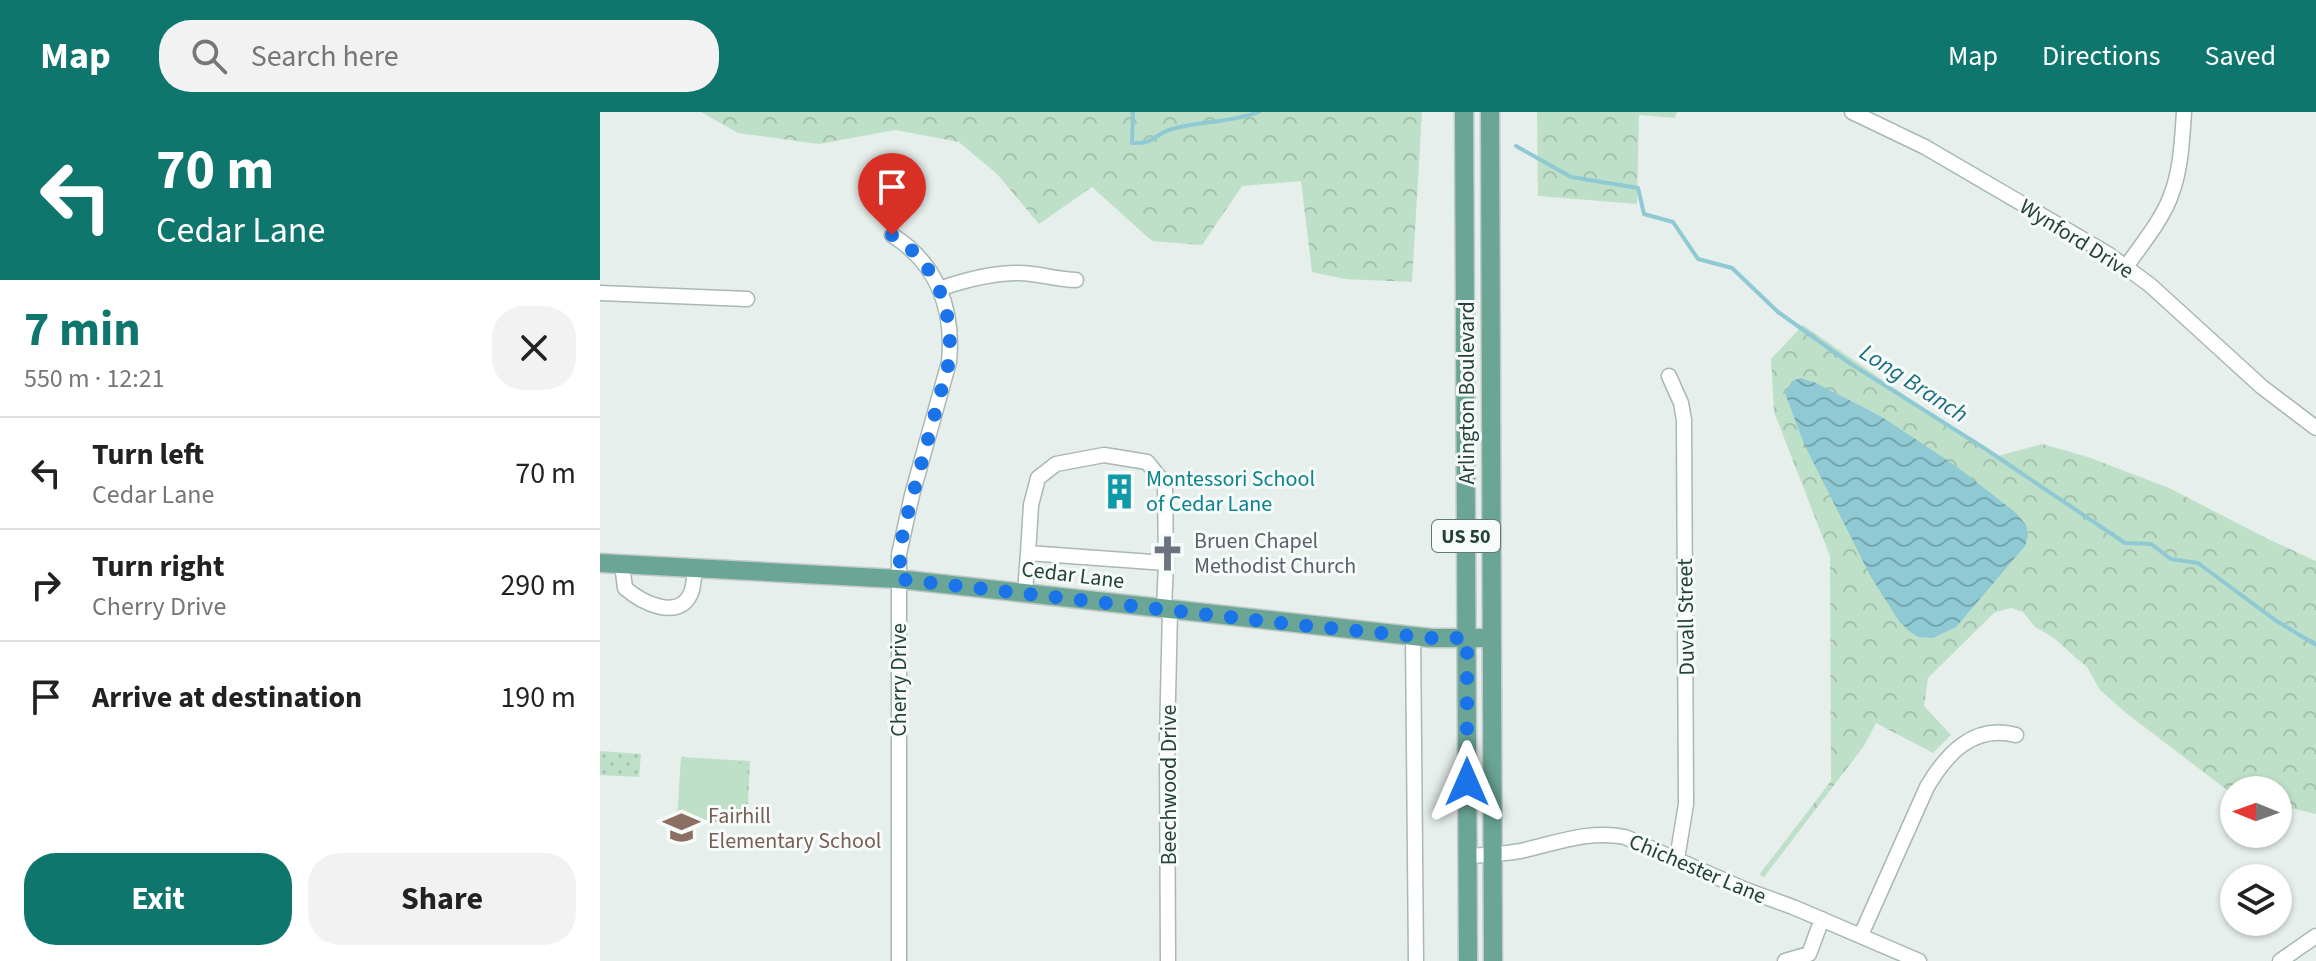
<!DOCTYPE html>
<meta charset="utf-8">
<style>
:root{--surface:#fff;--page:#f2f2f2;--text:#222;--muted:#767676;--line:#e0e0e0;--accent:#0f766e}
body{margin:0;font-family:"Source Sans 3",sans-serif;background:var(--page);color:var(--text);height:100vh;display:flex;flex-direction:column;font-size:30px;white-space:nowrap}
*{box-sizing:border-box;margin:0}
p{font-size:26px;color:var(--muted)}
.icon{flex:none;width:44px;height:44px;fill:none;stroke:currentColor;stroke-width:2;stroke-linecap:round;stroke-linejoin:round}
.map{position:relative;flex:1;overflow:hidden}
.details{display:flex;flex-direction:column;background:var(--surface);width:600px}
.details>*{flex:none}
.hud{background:#0f766e;color:#fff;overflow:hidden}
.needle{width:52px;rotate:271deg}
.buttons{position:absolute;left:1620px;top:664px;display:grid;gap:16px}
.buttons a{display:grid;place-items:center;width:72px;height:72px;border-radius:50%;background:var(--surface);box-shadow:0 2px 6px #0004;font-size:40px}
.pin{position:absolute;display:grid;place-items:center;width:68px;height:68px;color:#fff;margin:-82px -34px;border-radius:50% 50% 50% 0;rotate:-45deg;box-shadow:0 0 8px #0007}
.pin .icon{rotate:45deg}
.me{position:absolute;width:88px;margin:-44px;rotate:0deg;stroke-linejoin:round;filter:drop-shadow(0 0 6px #0008)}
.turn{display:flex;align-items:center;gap:28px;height:168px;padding:0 24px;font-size:36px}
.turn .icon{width:104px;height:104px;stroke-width:2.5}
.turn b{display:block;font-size:56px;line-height:68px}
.round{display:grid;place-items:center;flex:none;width:84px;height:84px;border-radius:32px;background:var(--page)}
.headline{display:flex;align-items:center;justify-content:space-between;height:136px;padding:0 24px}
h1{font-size:48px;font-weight:700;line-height:60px;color:var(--accent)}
.primary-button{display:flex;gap:16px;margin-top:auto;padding:16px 24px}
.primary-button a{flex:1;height:92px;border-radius:32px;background:var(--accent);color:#fff;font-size:32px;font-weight:700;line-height:92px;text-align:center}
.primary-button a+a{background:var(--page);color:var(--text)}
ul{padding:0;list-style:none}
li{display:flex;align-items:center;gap:24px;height:112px;padding:0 24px;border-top:2px solid var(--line)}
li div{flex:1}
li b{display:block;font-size:30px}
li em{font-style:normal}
header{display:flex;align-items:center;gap:48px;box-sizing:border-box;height:112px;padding:0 40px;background:var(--accent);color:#fff}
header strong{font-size:38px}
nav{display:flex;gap:44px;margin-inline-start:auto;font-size:28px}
.search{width:560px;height:72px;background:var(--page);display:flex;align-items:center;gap:20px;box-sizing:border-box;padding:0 28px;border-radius:32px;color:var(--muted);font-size:30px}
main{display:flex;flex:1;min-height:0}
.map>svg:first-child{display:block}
</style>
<header>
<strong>Map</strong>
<div class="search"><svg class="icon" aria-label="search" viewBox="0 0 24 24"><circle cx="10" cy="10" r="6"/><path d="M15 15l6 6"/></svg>Search here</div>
<nav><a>Map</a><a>Directions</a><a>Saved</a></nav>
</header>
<main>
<section class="details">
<div class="hud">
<div class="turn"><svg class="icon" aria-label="left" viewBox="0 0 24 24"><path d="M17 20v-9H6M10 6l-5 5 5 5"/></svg><div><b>70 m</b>Cedar Lane</div></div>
</div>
<div class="headline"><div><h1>7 min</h1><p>550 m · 12:21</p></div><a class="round"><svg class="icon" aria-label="close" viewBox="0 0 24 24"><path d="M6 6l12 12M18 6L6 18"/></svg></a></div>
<ul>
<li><svg class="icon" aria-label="left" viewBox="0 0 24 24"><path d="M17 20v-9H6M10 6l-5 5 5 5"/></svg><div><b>Turn left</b><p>Cedar Lane</p></div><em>70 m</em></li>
<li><svg class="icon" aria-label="right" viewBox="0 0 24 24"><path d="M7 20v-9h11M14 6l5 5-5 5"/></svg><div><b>Turn right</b><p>Cherry Drive</p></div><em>290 m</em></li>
<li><svg class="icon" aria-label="arrive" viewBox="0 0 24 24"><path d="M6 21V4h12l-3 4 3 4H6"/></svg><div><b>Arrive at destination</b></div><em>190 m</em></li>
</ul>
<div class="primary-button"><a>Exit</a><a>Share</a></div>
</section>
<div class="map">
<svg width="1716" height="849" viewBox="0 0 1716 849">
<defs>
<pattern id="forest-crowns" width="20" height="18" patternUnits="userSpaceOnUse" patternTransform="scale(2)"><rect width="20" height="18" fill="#bfe0c8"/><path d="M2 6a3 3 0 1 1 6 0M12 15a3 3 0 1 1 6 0" fill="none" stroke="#a4c1ad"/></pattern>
<pattern id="park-dots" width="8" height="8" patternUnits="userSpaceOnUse" patternTransform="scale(2)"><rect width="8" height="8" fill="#bfe0c8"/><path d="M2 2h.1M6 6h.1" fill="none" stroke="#a4c1ad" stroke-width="1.8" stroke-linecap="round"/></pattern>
<pattern id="water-waves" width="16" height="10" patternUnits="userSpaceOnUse" patternTransform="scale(2)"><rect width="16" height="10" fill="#8ec9d4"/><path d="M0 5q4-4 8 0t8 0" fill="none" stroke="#74a5ad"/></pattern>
</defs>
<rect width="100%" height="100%" fill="#e6efeb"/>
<path fill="url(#forest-crowns)" d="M101,0H822L812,170L745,167L712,160L701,69L642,74L602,133L552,129L492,75L439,112L397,62L359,30L295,18L219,32L138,21Z
M937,0H1077L1075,6L1039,3L1037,92L938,84Z
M1203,213L1394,345L1442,332L1488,345L1569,376L1668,427L1716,449V702L1678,693V678H1634V682L1631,681L1526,601L1500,578L1487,555L1476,546L1454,526L1435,515L1423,500L1411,496L1395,500L1328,566L1324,594L1351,623L1333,641L1276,611L1264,634L1164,765L1159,763L1231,669L1230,444L1174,300L1171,247Z"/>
<path fill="url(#park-dots)" d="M0,639L41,642L39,665L0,663Z
M81,645L150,649L147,712L77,708Z"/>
<path fill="#bfe0c8" d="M81,648L113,649L111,690L115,650L148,652L144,709L78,705Z"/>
<path fill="url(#water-waves)" d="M1201,266L1216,271L1282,305L1356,354L1416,401L1426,413L1428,424L1425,434L1356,515L1333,526L1318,525L1309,519L1299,509L1271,465L1204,332L1185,281L1192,269Z"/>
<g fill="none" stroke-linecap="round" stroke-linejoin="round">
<path stroke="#8ec9d4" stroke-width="4" d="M532,0L533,1L532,31C556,32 554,22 572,17C601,9 630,11 659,0
M916,34L971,65L1038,76L1044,102L1073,110L1098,147L1132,156L1178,200L1251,252L1384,336L1525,431L1551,432L1571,447L1598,451L1675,508L1716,533"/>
<defs>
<path id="minor" d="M1252,0L1325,35L1508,142L1550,173L1662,275L1716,316
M292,123C338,152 354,198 349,250L312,383L299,442V849
M1526,155C1541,133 1560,111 1570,86C1581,59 1582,29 1584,0
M339,177C368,167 402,158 432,162C448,164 461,168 476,168
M0,181L147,187
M1069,264L1081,291L1084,308L1086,692L1077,747
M428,441L431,393L438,366L456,352L504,343L547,350L565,372L566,451
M22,452L25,476C41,490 79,510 91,481C94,473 94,464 95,456
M425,480L428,441L566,451L564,497
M813,524L816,849
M867,744C887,743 906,742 925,738C959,730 990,718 1025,725L1146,778L1193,795L1319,849
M1261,823L1327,675C1347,641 1374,612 1416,623
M1209,842L1222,807
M568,849L567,628L570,498
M1185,849L1209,842
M1680,849L1716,824"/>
<path id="major" d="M864,0L868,849
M890,0L893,849
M0,451L298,467L831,526H892"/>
</defs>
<use href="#minor" stroke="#a8b8b2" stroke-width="17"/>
<use href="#major" stroke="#c2cac8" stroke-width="21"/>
<use href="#minor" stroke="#fff" stroke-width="14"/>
<use href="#major" stroke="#6aa596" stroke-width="18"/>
</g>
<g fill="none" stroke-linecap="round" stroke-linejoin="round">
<path stroke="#1a73e8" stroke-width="14" stroke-dasharray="0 25.2" d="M292,123C337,151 354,199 349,250L303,419L298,467L689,512L831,526H867V670"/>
</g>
<defs>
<symbol id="building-bare" viewBox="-9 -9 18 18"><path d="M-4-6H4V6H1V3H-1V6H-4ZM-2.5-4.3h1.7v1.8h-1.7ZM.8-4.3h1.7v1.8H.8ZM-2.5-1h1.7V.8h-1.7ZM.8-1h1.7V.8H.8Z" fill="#0f9aa8" stroke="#f7fbf9" stroke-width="2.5" paint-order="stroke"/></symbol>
<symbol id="church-bare" viewBox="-9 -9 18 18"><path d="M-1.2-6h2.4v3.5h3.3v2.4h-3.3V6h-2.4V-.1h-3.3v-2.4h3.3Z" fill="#6b7280" stroke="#f7fbf9" stroke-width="2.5" paint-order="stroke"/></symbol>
<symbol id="school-bare" viewBox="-9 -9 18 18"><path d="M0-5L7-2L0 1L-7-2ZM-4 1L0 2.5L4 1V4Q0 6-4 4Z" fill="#8d6e63" stroke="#f7fbf9" stroke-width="2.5" paint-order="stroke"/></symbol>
</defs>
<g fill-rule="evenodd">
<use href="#building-bare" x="494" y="354" width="51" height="51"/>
<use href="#church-bare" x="542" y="416" width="51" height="51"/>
<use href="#school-bare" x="56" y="690" width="51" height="51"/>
</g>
<g text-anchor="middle" stroke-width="6" stroke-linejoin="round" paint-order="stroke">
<rect fill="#f7fbf9" stroke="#637a73" stroke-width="2" x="832" y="408" width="68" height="32" rx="6"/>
<g font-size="20" font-weight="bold" fill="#24423a">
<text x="866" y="431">US 50</text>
</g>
<g font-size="22" fill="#24423a" stroke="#f7fbf9">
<text transform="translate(1477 126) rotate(32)" y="8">Wynford Drive</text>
<text transform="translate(866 281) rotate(-90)" y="8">Arlington Boulevard</text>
<text transform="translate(473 462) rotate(7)" y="8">Cedar Lane</text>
<text transform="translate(1085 505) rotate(-91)" y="8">Duvall Street</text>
<text transform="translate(298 568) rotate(-90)" y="8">Cherry Drive</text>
<text transform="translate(568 673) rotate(-90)" y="8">Beechwood Drive</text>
<text transform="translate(1098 756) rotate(23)" y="8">Chichester Lane</text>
</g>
<g font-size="22" fill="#0d838f" stroke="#f7fbf9" text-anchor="start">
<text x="546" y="374">Montessori School<tspan x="546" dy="25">of Cedar Lane</tspan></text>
</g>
<g font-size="22" fill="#5b616d" stroke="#f7fbf9" text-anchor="start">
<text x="594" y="436">Bruen Chapel<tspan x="594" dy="25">Methodist Church</tspan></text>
</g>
<g font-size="22" fill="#785e54" stroke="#f7fbf9" text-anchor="start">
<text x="108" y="711">Fairhill<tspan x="108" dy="25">Elementary School</tspan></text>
</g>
<g font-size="24" font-style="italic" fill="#1c6f80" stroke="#f7fbf9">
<text transform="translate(1314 271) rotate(33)" y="8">Long Branch</text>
</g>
</g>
</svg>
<div class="buttons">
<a><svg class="needle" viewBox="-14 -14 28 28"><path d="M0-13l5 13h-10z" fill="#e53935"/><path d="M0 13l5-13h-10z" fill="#767676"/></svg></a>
<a><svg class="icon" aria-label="layers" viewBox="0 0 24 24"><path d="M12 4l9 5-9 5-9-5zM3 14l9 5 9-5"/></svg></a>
</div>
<div class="pin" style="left:292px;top:123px;background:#d93025"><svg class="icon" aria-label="arrive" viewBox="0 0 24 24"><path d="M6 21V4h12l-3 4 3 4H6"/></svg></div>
<svg class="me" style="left:867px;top:670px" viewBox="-20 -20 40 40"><path d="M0-17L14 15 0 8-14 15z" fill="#1a73e8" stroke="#fff" stroke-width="4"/></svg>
</div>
</main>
